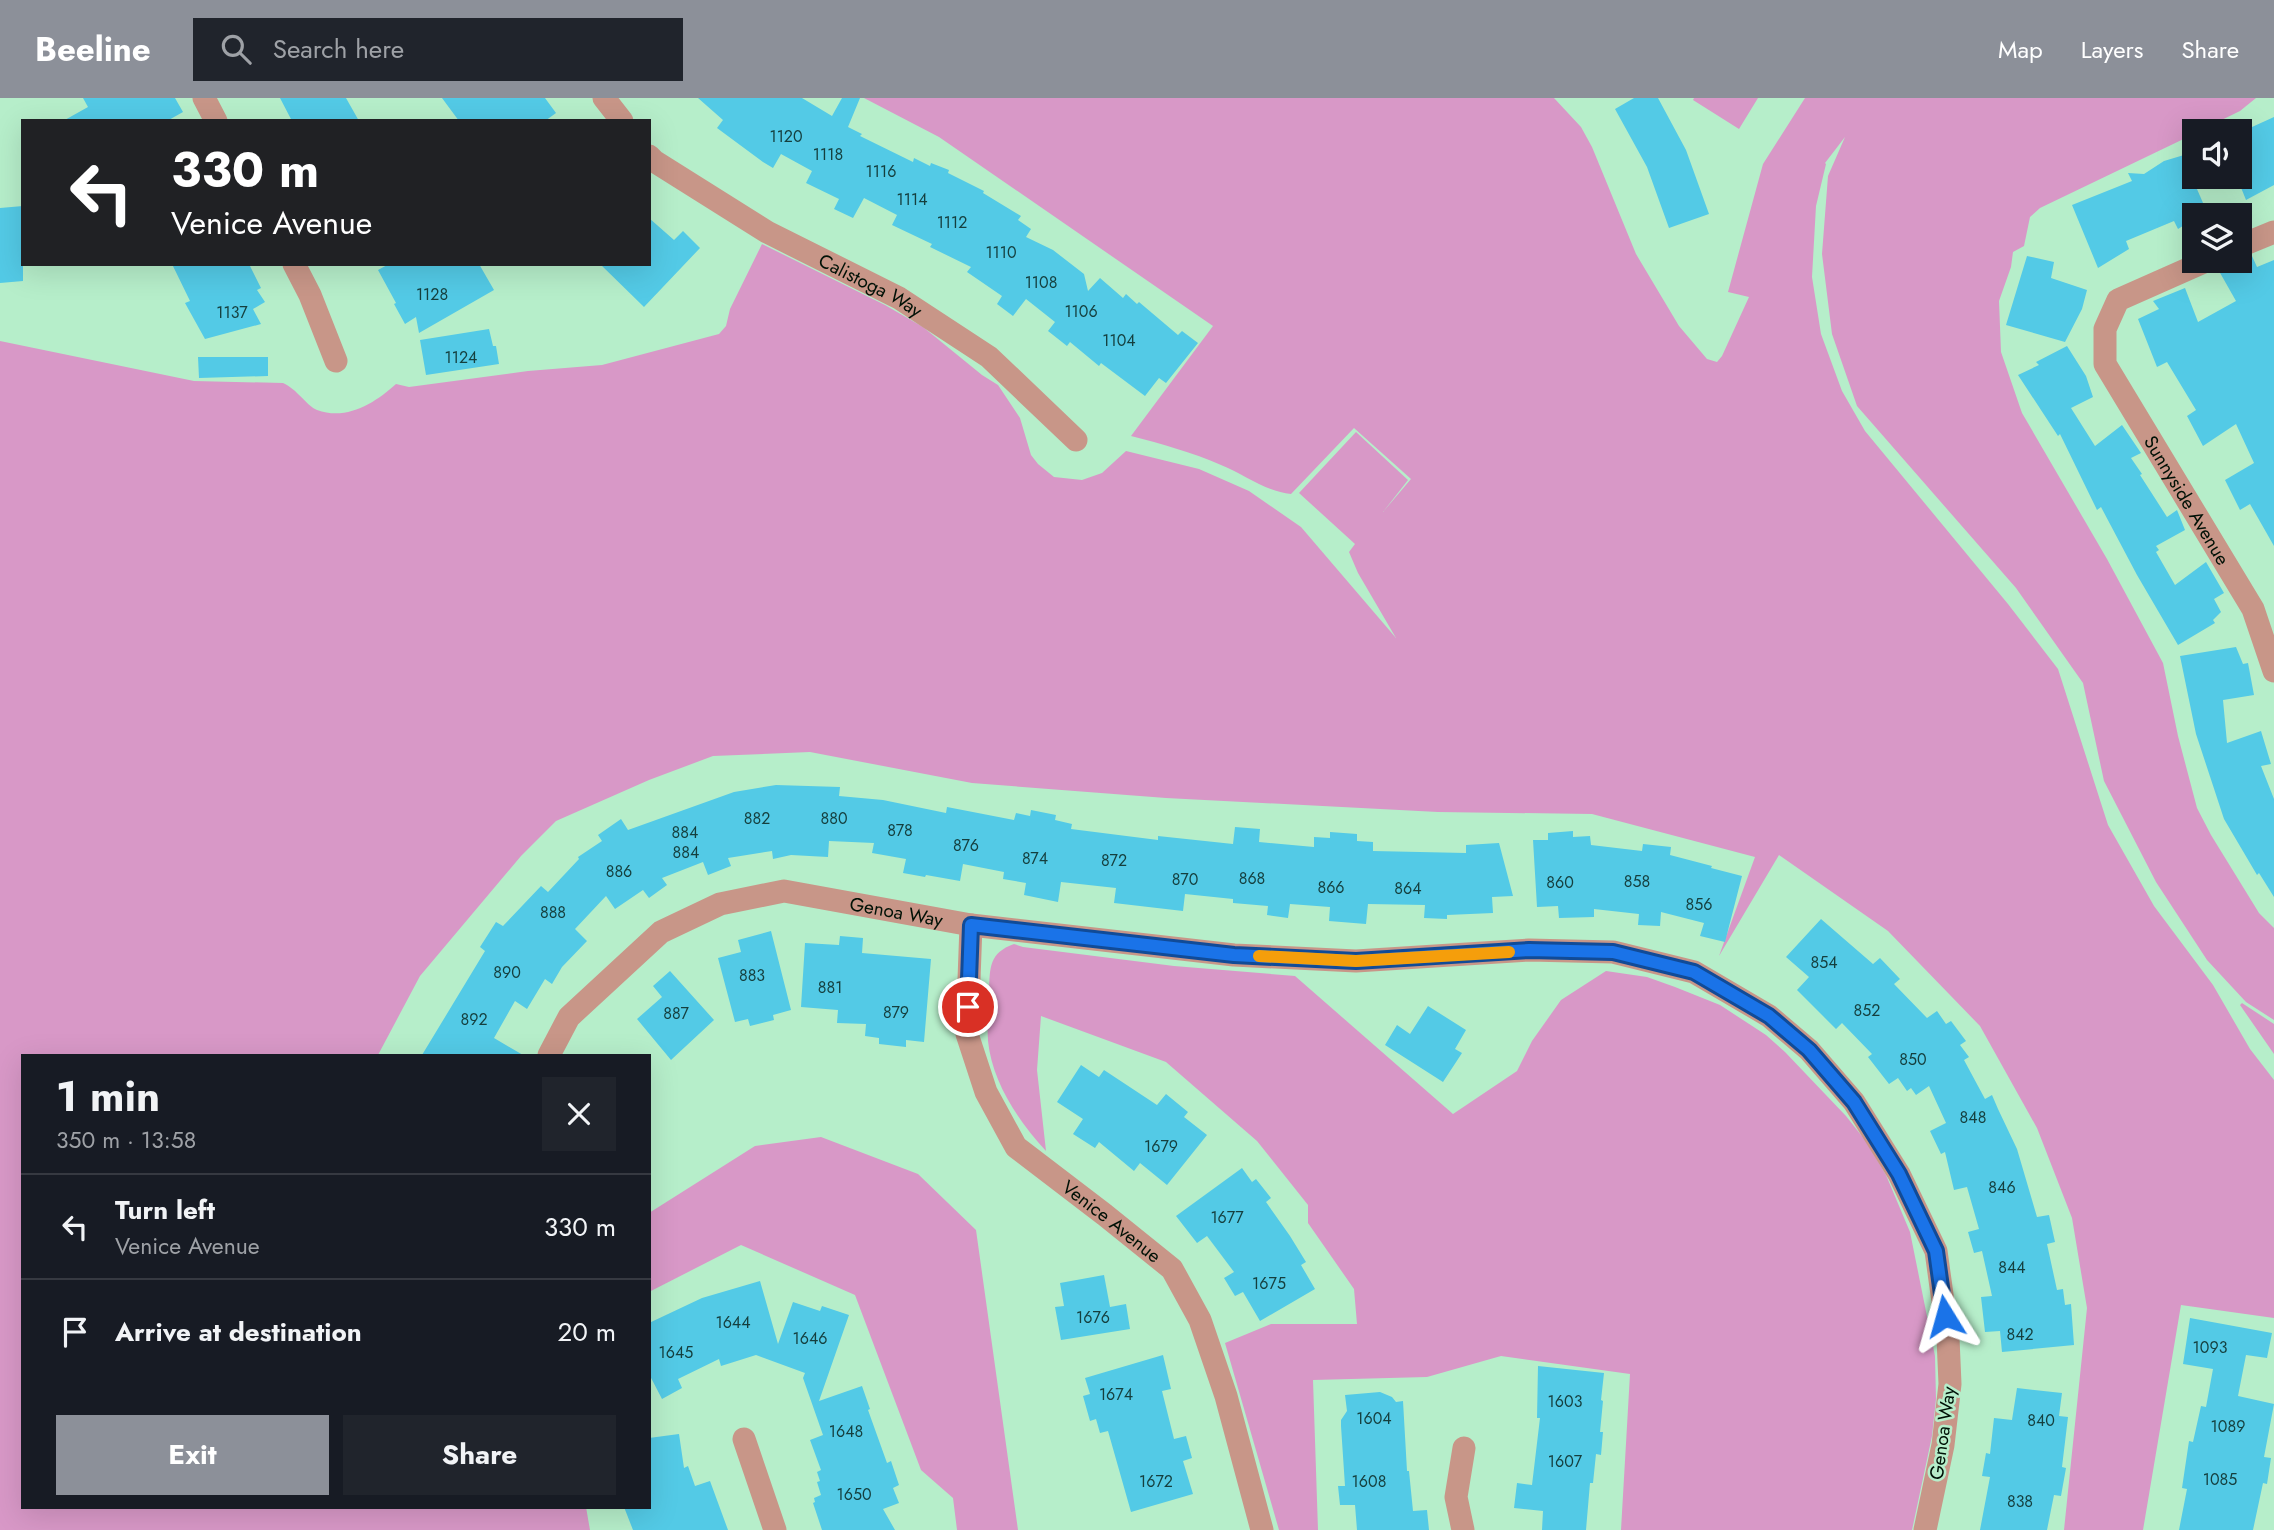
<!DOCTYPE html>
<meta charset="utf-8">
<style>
:root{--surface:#171b24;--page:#20242c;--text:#f1f3f6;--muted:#9ea1a6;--line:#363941;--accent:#8c9099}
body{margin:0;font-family:Jost,sans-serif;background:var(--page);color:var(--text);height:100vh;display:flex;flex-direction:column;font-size:26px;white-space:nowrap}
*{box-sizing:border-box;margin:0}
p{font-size:23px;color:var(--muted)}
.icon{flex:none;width:38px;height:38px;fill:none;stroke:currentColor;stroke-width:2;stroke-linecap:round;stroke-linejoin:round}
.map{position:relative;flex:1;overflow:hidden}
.side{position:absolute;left:21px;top:956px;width:630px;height:455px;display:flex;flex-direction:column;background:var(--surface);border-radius:0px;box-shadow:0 7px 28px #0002}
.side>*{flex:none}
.hud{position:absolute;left:21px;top:21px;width:630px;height:147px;border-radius:0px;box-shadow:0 7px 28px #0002;background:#202124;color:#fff;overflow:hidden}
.buttons{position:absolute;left:2182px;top:21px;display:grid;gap:14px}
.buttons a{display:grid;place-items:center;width:70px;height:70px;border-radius:0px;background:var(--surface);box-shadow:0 7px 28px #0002;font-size:35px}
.pin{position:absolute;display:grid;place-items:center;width:60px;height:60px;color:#fff;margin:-30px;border:4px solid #fff;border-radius:50%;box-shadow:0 2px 7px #0007}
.me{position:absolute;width:77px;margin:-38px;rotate:352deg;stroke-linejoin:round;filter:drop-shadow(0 0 5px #0008)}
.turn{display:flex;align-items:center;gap:24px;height:147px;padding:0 35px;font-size:32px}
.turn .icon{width:91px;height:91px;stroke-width:2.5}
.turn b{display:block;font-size:49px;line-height:60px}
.round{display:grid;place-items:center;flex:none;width:74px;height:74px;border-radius:0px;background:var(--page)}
.summary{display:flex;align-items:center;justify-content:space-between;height:119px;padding:0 35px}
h1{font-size:42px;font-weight:700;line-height:52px}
.cta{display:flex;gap:14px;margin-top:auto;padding:14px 35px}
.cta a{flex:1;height:80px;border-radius:0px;background:var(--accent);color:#fff;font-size:28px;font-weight:700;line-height:80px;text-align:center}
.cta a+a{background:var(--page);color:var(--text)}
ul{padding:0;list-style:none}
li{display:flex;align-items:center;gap:21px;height:105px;padding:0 35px;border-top:2px solid var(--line)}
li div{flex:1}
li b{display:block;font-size:26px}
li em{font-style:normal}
header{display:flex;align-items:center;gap:42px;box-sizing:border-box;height:98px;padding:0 35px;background:var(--accent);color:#fff}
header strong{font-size:33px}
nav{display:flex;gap:38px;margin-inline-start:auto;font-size:24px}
.search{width:490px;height:63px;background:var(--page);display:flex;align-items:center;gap:18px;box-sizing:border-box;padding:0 24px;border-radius:0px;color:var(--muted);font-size:26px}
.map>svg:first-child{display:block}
</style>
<header>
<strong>Beeline</strong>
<div class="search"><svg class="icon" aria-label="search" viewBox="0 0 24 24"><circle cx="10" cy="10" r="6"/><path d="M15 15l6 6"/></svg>Search here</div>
<nav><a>Map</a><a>Layers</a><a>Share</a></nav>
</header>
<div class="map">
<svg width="2274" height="1432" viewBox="0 0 2274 1432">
<rect width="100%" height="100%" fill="#b6eeca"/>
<path fill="#d898c7" d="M864,0H1554L1581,29L1592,49L1636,156L1679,228L1707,261L1717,264L1722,258L1749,199L1728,194L1763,66L1805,0H2256L2240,13L2199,33H2194V36L2040,110L2030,119L2024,148L2013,154L2011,169L1999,203L2001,254L2022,315L2107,461L2163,565L2178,638L2197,710L2211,737L2259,815L2274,830V922L2246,904L2207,862L2156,784L2104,683L2083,585L2016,490L1857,308L1832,236L1822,156L1828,78L1845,39L1825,65L1826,66L1816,108L1812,179L1821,236L1842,293L1865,333L2008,506L2058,571L2108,727L2154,808L2213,887L2250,951L2274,982V1220L2181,1207L2143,1432H2064L2087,1210L2072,1120L2037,1030L1980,928L1888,833L1779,757L1719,858L1755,759L1592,716L1438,714L1166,700L972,685L810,654L713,658L649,682L556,723L521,758L420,878L378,957H23V1409H586L590,1432H0V243L194,283L283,285C297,291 307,308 317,312C347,323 375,305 396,286L409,289L528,273L602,267L719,236L726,228L730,211L762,146L885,207L923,229L982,277L998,287L1020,320L1031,357L1038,366L1054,379L1082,382L1102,375L1126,353L1199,371L1249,393L1301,429L1396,540L1358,475L1349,454L1355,446L1299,395L1356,334L1408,382L1383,414L1411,381L1354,330L1291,396C1266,394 1244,376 1221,367C1191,354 1162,346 1131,338L1213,228L939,39Z
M1694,0H1758L1739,31L1693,2Z
M1014,846L1023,849L1174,868L1295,878L1453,1016L1517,973L1532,943L1561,902L1606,873L1647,879L1675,889L1720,907L1766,937L1785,954L1846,1018L1865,1042L1886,1077L1910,1134L1935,1258L1936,1301L1932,1338L1912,1432H1621L1630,1276L1501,1258L1427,1279L1313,1282L1318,1432H1279L1225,1245L1271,1226H1357L1354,1191L1308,1125V1107L1257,1043L1166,964L1041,918L1037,972L1046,1053C1019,1024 992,984 988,943C987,927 988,910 989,894C990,869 989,855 1014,846Z
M2242,905L2274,926V956L2240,907Z
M821,1039L918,1076L976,1132L1018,1432H957L953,1400L921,1372L855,1197L741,1147L649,1194V1115L755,1048Z"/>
<path fill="#53cae6" d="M83,0H175L183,14L167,23H63L88,9Z
M280,0H346L359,23H292Z
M442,0H545L556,15L545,23H459Z
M698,0H802L832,18L842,0H860L848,29L862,36L860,38L913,64L914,60L930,68L931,65L949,72L948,75L984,93L983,95L1021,118L1018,122L1031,131L1026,139L1053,152L1084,176L1088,193L1100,180L1123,200L1126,196L1137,206L1139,204L1178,237L1182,233L1198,245L1166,285L1159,280L1145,298L1101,265L1099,268L1070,244L1067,248L1048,233L1055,224L1026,201L1013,218L997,206L1002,198L967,174L971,169L930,149L932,146L892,127L897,117L864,100L853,120L834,111L839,101L806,85L812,73L781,56L773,70L763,64L717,30L723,22Z
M1634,0H1658L1686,52L1709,116L1669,130L1647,69L1615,11Z
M2274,19V87L2246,102L2240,87V33L2247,28L2252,29Z
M2194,54L2193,82L2207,114L2201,117H2194V121L2178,131L2174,123L2126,143L2129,151L2098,170L2072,107L2132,83L2128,75L2144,76L2164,63Z
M23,108V183L0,185V110Z
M649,120L674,142L683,133L700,150L644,209L600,166H649Z
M2027,158L2054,164L2051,180L2087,192L2082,211L2065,244L2006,227Z
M2252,158L2257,169L2274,162V448L2250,406L2240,412L2225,382L2254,365L2236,326L2203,348L2187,318L2196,312L2167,264L2157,269L2138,221L2159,211L2153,203L2185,190L2198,224L2236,203L2219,173Z
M172,166H249L261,190L257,192L265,204L253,211L261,226L205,241L185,205L190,203Z
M389,166H479L494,192L419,235L416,219L405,226L394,206L396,205L378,172Z
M489,231L493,248H496L499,266L426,277L420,242Z
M2067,248L2086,278L2093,299L2071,310L2095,348L2122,327L2141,355L2131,360L2142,376L2140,377L2167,419L2177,412L2185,432L2156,448L2159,452L2156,454L2175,487L2206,464L2224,495L2214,501L2221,514L2213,522L2215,525L2178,547L2137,477L2101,409L2097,412L2060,336L2058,338L2018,277L2039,267L2036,264Z
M198,259H268V278L199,280Z
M2236,549L2243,566L2248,565L2254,597L2223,602L2227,645L2261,633L2271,666L2261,668L2274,701V799L2259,775L2257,777L2224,721L2196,636L2180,558Z
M776,687L840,689L839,698L883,702L946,715L947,709L1014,722L1016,715L1030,718L1031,712L1056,717L1055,722L1072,726L1071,731L1158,742V738L1233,746L1235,729L1260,731L1259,744L1314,749V739L1330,740V734L1357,736V743L1373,744V753L1466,755V747L1499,745L1513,798L1492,799L1493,815L1447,817V821L1424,820L1425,807L1368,806L1366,826L1329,823L1330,809L1290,806L1288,820L1267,817L1268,808L1233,805V801L1185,796L1183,813L1114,805L1116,790L1061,784L1058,804L1024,797L1026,785L1003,781L1004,774L963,766L960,783L926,777L925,779L903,775L906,761L872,755L874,745L829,743L828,759L791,757L773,761L772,753L728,760L731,768L708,777L703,764L662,780L667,787L649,800L643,792L615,811L606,798L575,831L587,843L562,869L552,886L545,881L527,911L515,903L494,940L523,957H422L485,853L480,849L496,824L503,828L541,788L548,794L579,761L578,759L602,743L598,737L621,721L628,732L734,694Z
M1573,733V739L1590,738L1591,747L1642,753L1643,746L1671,749L1670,757L1712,768L1711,770L1742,778L1725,844L1700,838L1704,825L1661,814L1660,828L1638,827L1639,816L1594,811V819L1559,820L1558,808L1537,809L1533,742H1548V735Z
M1821,821L1873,866L1880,860L1900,881L1894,886L1927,920L1937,913L1946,926L1951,923L1966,943L1960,947L1969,959L1964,962L1985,1001L1992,997L1998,1011L2017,1051L2037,1119L2049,1117L2055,1144L2047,1146L2057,1192L2063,1191L2065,1207L2071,1206L2074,1247L2002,1254L2000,1233L1985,1234L1981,1199L1992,1198L1982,1153L1974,1155L1968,1134L1979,1131L1967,1089L1954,1092L1945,1054L1941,1056L1930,1033L1946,1025L1929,988L1916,997L1911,990L1907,993L1898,980L1889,986L1868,959L1872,956L1842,925L1836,931L1797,892L1809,879L1786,859Z
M771,833L791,912L773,917L774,922L750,928L748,921L735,924L718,860L741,854L738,842Z
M840,838L863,840L862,855L931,861L924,944L906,942V949L879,946V940L865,938L866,926L837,925L838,912L801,909L805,845L839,847Z
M670,873L714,922L671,962L637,921L662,899L653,888Z
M1428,908L1466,932L1455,951L1462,955L1443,984L1385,947L1397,927L1410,936Z
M1081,967L1099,979L1104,972L1157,1007L1166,996L1188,1014L1184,1019L1207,1037L1167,1087L1140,1065L1134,1073L1099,1044L1095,1050L1073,1036L1083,1021L1057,1004Z
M1242,1070L1252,1084L1256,1081L1271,1100L1266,1104L1290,1138L1306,1164L1301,1167L1315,1191L1260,1223L1243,1194L1235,1198L1224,1180L1234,1174L1207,1138L1197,1145L1176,1118Z
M1104,1177L1110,1209L1126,1206L1130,1231L1061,1242L1055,1209L1064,1208L1060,1185Z
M760,1183L778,1246L793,1204L820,1213L822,1208L849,1217L819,1303L862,1288L870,1311L868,1312L887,1365L891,1363L899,1387L893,1390L899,1405L883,1411L895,1432H822L813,1405L815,1404L814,1400L821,1397L817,1384L820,1383L817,1374L821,1372L810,1342L823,1337L803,1280L805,1275L756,1257L721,1268L719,1261L678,1281L682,1290L662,1301L649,1276V1225L702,1200Z
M2190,1220L2272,1235L2267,1260L2246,1257L2238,1298L2274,1306L2264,1359L2271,1360L2267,1386L2263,1385L2253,1432H2179L2187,1391L2182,1390L2189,1343L2193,1344L2201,1308L2206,1309L2213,1271L2183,1266Z
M1163,1257L1171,1291L1162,1293L1174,1341L1186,1338L1192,1360L1183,1363L1193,1396L1131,1414L1108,1333L1100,1335L1096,1321L1090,1323L1083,1298L1090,1296L1085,1280Z
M1538,1268L1604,1275L1601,1302L1603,1303L1600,1334H1603L1601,1357L1596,1356L1593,1385H1590L1586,1432H1542L1543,1413L1514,1410L1517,1385L1532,1387L1540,1320H1537Z
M2017,1290L2062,1295L2059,1318L2068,1319L2062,1369L2066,1370L2061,1398L2054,1397L2047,1432H1980L1990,1379L1982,1378L1986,1355L1990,1356L1994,1320L2012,1322Z
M1380,1294L1392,1299L1396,1304L1403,1303L1407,1373H1409L1413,1413L1427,1412L1429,1432H1357L1355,1407H1340L1338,1388H1345L1341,1328V1322L1347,1313L1345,1297Z
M679,1336L684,1370L688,1368L695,1388L710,1383L728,1432H633L624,1409H649V1340Z"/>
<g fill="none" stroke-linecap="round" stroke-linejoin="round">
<g stroke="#c89688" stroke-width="23">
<path d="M204,0L216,23"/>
<path d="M604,0L622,23"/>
<path id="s1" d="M649,58L654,63L767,134L899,200L989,259L1076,342"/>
<path d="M2240,148L2274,134"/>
<path id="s2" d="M2206,163L2118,202L2105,231V266L2253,511L2274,573"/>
<path d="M294,166L310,197L336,263"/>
<path id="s3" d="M971,827L967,936L986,994L1016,1049L1105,1117L1172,1171L1200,1222L1226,1298L1262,1432"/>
<path id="s4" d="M549,957L569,919L661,834L720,806L784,793L971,827L1234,857L1356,863L1529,852L1613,854L1694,874L1769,918L1809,952L1854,1004L1899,1076L1936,1153L1948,1240L1950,1286L1943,1347L1925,1432"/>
<path d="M744,1341L775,1432"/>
<path d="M1463,1432L1456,1399L1464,1350"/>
</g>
</g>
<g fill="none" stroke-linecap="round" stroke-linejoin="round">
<defs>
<path id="route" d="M968,909L971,827L1234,857L1356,863L1529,852L1613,854L1694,874L1769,918L1809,952L1854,1004L1899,1076L1936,1153L1945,1218"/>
</defs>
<use href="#route" stroke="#114b97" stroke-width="18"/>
<use href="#route" stroke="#1a73e8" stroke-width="12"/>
<path stroke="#f59e0b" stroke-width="12" d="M1259,858L1356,863L1509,854"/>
</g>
<g text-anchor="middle" stroke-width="5" stroke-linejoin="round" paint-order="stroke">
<g font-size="16" fill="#153f3e">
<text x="786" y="44">1120</text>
<text x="828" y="62">1118</text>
<text x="881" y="79">1116</text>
<text x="912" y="107">1114</text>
<text x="952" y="130">1112</text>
<text x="1001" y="160">1110</text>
<text x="1041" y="190">1108</text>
<text x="432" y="202">1128</text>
<text x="1081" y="219">1106</text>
<text x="232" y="220">1137</text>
<text x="1119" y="248">1104</text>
<text x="461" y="265">1124</text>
<text x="757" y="726">882</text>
<text x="834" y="726">880</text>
<text x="900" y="738">878</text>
<text x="685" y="740">884</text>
<text x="966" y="753">876</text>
<text x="686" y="760">884</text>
<text x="1035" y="766">874</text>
<text x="1114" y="768">872</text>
<text x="619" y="779">886</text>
<text x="1252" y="786">868</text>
<text x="1185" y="787">870</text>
<text x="1637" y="789">858</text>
<text x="1560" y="790">860</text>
<text x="1331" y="795">866</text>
<text x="1408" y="796">864</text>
<text x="1699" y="812">856</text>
<text x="553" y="820">888</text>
<text x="1824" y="870">854</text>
<text x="507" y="880">890</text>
<text x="752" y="883">883</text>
<text x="830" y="895">881</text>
<text x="1867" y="918">852</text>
<text x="896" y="920">879</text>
<text x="676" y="921">887</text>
<text x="474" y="927">892</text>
<text x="1913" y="967">850</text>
<text x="1973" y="1025">848</text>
<text x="1161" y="1054">1679</text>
<text x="2002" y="1095">846</text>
<text x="1227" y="1125">1677</text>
<text x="2012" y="1175">844</text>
<text x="1269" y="1191">1675</text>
<text x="1093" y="1225">1676</text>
<text x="733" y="1230">1644</text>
<text x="2020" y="1242">842</text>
<text x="810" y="1246">1646</text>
<text x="2210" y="1255">1093</text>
<text x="676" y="1260">1645</text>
<text x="1116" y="1302">1674</text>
<text x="1565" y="1309">1603</text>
<text x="1374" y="1326">1604</text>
<text x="2041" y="1328">840</text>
<text x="2228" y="1334">1089</text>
<text x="846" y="1339">1648</text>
<text x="1565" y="1369">1607</text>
<text x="2220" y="1387">1085</text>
<text x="1156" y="1389">1672</text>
<text x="1369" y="1389">1608</text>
<text x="854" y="1402">1650</text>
<text x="2020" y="1409">838</text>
</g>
<g font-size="19" fill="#001106" stroke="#b6eeca">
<text dy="7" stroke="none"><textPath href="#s1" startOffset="257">Calistoga Way</textPath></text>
<text dy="7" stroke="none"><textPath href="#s2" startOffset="322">Sunnyside Avenue</textPath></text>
<text dy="7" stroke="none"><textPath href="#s4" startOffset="413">Genoa Way</textPath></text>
<text dy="7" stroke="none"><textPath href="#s3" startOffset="354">Venice Avenue</textPath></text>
<text transform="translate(1942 1335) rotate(-82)" y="7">Genoa Way</text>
</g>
</g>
</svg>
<div class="buttons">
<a><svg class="icon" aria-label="sound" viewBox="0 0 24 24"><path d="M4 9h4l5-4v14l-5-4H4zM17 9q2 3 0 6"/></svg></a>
<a><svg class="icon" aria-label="layers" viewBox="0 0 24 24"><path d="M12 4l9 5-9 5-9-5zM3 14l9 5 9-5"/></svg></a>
</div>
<div class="pin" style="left:968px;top:909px;background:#d93025"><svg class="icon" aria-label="arrive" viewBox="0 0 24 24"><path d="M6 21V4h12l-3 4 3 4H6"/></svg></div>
<svg class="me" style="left:1945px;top:1218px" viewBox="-20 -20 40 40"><path d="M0-17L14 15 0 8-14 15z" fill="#1a73e8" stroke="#fff" stroke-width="4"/></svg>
<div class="hud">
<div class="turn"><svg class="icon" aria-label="left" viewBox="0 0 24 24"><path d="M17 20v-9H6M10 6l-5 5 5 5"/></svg><div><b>330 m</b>Venice Avenue</div></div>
</div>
<section class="side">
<div class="summary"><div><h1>1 min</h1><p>350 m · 13:58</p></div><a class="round"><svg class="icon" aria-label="close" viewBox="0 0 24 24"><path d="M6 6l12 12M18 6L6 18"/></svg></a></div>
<ul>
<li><svg class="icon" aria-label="left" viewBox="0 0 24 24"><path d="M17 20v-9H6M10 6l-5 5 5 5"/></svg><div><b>Turn left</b><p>Venice Avenue</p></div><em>330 m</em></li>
<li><svg class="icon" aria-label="arrive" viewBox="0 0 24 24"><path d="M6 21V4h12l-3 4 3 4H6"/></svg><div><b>Arrive at destination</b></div><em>20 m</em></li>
</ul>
<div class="cta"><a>Exit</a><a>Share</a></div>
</section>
</div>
